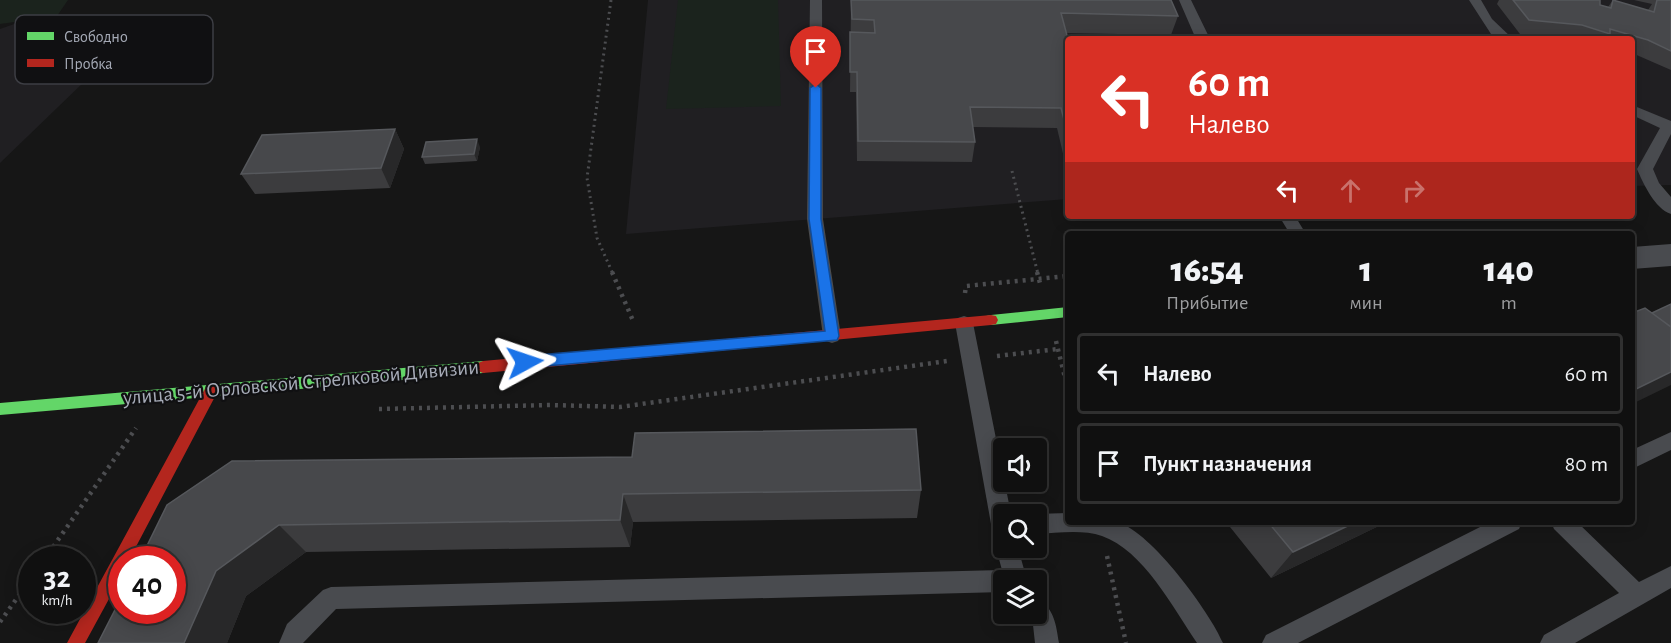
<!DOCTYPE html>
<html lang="ru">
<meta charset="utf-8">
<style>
:root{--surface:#101010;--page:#1e1e1e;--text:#f1f3f6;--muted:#9c9d9f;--line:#303030}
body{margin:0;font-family:"Alegreya Sans",sans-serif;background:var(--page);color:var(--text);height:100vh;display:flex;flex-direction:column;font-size:22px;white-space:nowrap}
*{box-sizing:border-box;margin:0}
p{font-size:20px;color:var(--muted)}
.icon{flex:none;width:33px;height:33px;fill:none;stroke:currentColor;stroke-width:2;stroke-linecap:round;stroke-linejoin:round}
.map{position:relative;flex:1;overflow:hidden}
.details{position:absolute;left:1065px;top:231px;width:570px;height:294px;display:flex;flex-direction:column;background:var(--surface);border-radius:6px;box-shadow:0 3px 15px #0003,0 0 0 2px var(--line)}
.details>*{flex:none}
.banner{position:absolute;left:1065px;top:36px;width:570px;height:183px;border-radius:6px;box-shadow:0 3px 15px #0003,0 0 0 2px var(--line);background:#d93025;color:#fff;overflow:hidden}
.tools{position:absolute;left:993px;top:438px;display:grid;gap:12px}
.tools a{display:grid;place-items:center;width:54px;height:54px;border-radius:6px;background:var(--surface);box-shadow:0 3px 15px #0003,0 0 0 2px var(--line);font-size:30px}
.speed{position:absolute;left:18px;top:546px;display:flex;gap:12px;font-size:30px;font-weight:700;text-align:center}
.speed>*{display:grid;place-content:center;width:78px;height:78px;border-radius:50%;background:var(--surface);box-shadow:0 3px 15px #0003,0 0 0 2px var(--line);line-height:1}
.speed small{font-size:15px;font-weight:400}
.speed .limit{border:9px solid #d22;background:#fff;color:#111}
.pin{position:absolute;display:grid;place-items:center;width:51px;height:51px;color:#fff;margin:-62px -26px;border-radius:50% 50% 50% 0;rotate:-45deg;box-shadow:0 0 6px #0007}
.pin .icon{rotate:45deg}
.me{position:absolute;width:66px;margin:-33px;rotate:85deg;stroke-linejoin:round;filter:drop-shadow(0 0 4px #0008)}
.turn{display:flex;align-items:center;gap:21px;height:126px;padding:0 24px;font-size:27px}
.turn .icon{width:78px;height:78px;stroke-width:2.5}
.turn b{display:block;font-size:42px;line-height:51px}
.lanes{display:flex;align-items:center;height:57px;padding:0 24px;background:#0003;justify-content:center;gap:30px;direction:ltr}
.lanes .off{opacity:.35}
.eta{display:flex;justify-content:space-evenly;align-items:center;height:102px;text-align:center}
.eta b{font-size:36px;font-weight:800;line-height:42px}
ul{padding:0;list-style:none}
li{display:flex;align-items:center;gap:18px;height:81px;margin:0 12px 9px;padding:0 12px;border:3px solid var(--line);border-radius:6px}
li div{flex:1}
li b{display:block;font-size:22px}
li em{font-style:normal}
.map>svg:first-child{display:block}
</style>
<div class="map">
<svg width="1671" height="643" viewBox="0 0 1671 643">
<rect width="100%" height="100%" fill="#161616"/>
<path fill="#201f22" d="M648,0H1671V185L1632,186V39H1068V199L626,234Z
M20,22L143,25L0,163V29Z"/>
<path fill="#1b231d" d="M0,0H68L57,16L0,24Z
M678,0H778L781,106L666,109Z"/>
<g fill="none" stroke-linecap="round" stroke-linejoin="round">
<path stroke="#4c4d50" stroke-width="3" stroke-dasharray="2 4" stroke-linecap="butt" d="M611,0L587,178L597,238L613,274
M1012,171L1038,274"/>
<path stroke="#4c4d50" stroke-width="4.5" stroke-dasharray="3 5" stroke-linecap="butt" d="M612,272L634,323
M1037,272L1041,287
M965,293L966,286L1068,276
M1056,341L1068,390
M997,356L1058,349
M379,409L550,405L620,407L947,361
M1107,556L1126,643
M44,560L136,428
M0,622L32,577"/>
<path fill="#494b4f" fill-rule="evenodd" d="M810,0H822L823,219L841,336L838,341L832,343L826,341L823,336L807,219Z
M1179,0H1191L1210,39H1196Z
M1469,0H1481L1492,19L1513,39H1497L1491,34Z
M1632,105L1671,121V134L1653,169L1659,183L1671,197V214C1655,209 1643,183 1637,169L1660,128L1632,115Z
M1279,216H1295L1306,234H1290Z
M964,316L970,318L973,323L1011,514H1004V548H1018L1027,580H1004V592L336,609L303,643H279L287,624L323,590L331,587L1002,570L996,548L998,543L993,535L955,323L958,318Z
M1671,432V450L1632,469V450Z
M1068,513V522C1083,522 1104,519 1119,523C1151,532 1210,612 1223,643H1197C1174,609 1143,550 1102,536C1082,529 1057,533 1036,534L1035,514Z
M1490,522H1522L1519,529L1298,643H1262L1266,635Z
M1551,522H1577L1639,582L1671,566V588L1575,643H1540L1544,635L1619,593L1554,529Z
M1036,599C1055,607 1056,626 1059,643H1035L1033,625L1026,614H1036Z"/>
<path fill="#494b4f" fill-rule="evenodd" d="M1671,244V266L1632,269V247Z"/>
<path fill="#63d668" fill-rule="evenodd" d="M1068,307V317L991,325L986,324L984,320L986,316L991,315Z
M483,361L488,363L490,367L488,371L483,373L0,415V403Z"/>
<path fill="#b3261e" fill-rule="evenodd" d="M991,315L996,316L998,320L996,324L991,325L483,373L478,371L476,367L478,363L483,361Z
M212,383L217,385L219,389L129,560H122V575L85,643H67L207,385Z"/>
</g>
<path fill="#3c3c3e" d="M851,0H1171L1178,16L1171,35L1067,33L1068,39V162H1065L1057,128L973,127L975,142L972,162L857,161L856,92H850Z
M1499,0H1600V5L1608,7L1613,0L1648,10L1652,4L1634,0H1671V70L1632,53V39H1567L1520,34L1497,4Z
M395,129L404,149L390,188L255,194L241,174Z
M480,147L477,161L425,164L422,157Z
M232,461L921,490L917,518L633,522L630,547L306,552L246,596L227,643H98Z
M1226,522H1387L1271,578Z"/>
<path fill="#282829" d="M395,129L404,149L390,188L381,168Z
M477,139L480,147L477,161L474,154Z
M1671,372V385L1632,404V391Z
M623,494L633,522L630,547L620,520Z
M1356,522H1387L1271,578L1293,552Z
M279,525L306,552L246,596L227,643H184L216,571Z"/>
<path fill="#47484b" stroke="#56585c" stroke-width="1.5" d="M851,0H1171L1178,16L1061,13L1068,39V135L1061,108L970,107L975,142L858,141L857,72H850V32L875,33L874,20L852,19Z
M1513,0H1600V5L1611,8L1613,0L1654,12L1657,0H1671V51L1648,40L1610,29V34L1582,25L1529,20Z
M395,129L381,168L241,174L262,135Z
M477,139L474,154L422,157L426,142Z
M1671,304V327L1652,313Z
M1645,308L1671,327V372L1632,391V313Z
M916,429L921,490L623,494L620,520L279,525L216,571L184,643H98L122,596V610H172V560H140L167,505L232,461L632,457L635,433Z
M1268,522H1356L1293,552Z"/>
<path fill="#1a73e8" stroke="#114b97" stroke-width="1.5" d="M816,84L821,88V219L839,336L837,340L525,368L520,366L518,362L520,358L525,356L825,331L809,219L810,88Z"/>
<g text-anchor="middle" stroke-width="4.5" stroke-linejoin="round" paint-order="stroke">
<g font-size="21" fill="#a6abb7" stroke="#101012">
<text transform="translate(301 382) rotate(-5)" y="7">улица 5-й Орловской Стрелковой Дивизии</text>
</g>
</g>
<rect x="15" y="15" width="198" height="69" rx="9" fill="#101012" stroke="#3d3e44" stroke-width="1.5"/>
<rect x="27" y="32" width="27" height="8" fill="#63d668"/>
<rect x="27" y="59" width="27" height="8" fill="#b3261e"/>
<g font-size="16" fill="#a6abb7">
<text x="64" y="42">Свободно</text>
<text x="64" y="69">Пробка</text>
</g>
</svg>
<div class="tools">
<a><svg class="icon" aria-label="sound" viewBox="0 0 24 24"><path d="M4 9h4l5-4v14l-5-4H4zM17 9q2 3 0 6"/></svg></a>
<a><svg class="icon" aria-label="search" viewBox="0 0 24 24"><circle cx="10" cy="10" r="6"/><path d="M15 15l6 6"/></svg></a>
<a><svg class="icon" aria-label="layers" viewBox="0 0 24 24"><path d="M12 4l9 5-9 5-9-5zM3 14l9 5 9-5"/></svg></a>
</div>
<div class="speed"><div>32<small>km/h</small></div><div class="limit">40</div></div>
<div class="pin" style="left:816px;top:88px;background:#d93025"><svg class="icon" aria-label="arrive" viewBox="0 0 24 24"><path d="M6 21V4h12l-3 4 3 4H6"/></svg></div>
<svg class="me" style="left:525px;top:362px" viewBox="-20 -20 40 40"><path d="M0-17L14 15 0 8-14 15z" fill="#1a73e8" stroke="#fff" stroke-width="4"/></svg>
<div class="banner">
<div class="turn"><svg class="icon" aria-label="left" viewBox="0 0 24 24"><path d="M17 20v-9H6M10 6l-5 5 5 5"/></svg><div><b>60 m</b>Налево</div></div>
<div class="lanes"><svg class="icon" aria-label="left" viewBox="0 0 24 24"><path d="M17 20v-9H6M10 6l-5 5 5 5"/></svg><svg class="icon off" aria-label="ahead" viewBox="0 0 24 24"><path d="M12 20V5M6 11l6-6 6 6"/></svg><svg class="icon off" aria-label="right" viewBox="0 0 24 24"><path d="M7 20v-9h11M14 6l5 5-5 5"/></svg></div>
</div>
<section class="details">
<div class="eta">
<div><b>16:54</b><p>Прибытие</p></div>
<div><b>1</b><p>мин</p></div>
<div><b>140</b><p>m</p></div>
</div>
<ul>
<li><svg class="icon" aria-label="left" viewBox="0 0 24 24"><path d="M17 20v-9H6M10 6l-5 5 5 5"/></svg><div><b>Налево</b></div><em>60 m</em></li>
<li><svg class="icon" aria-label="arrive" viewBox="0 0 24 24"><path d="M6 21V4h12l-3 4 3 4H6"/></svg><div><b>Пункт назначения</b></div><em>80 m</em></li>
</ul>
</section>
</div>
